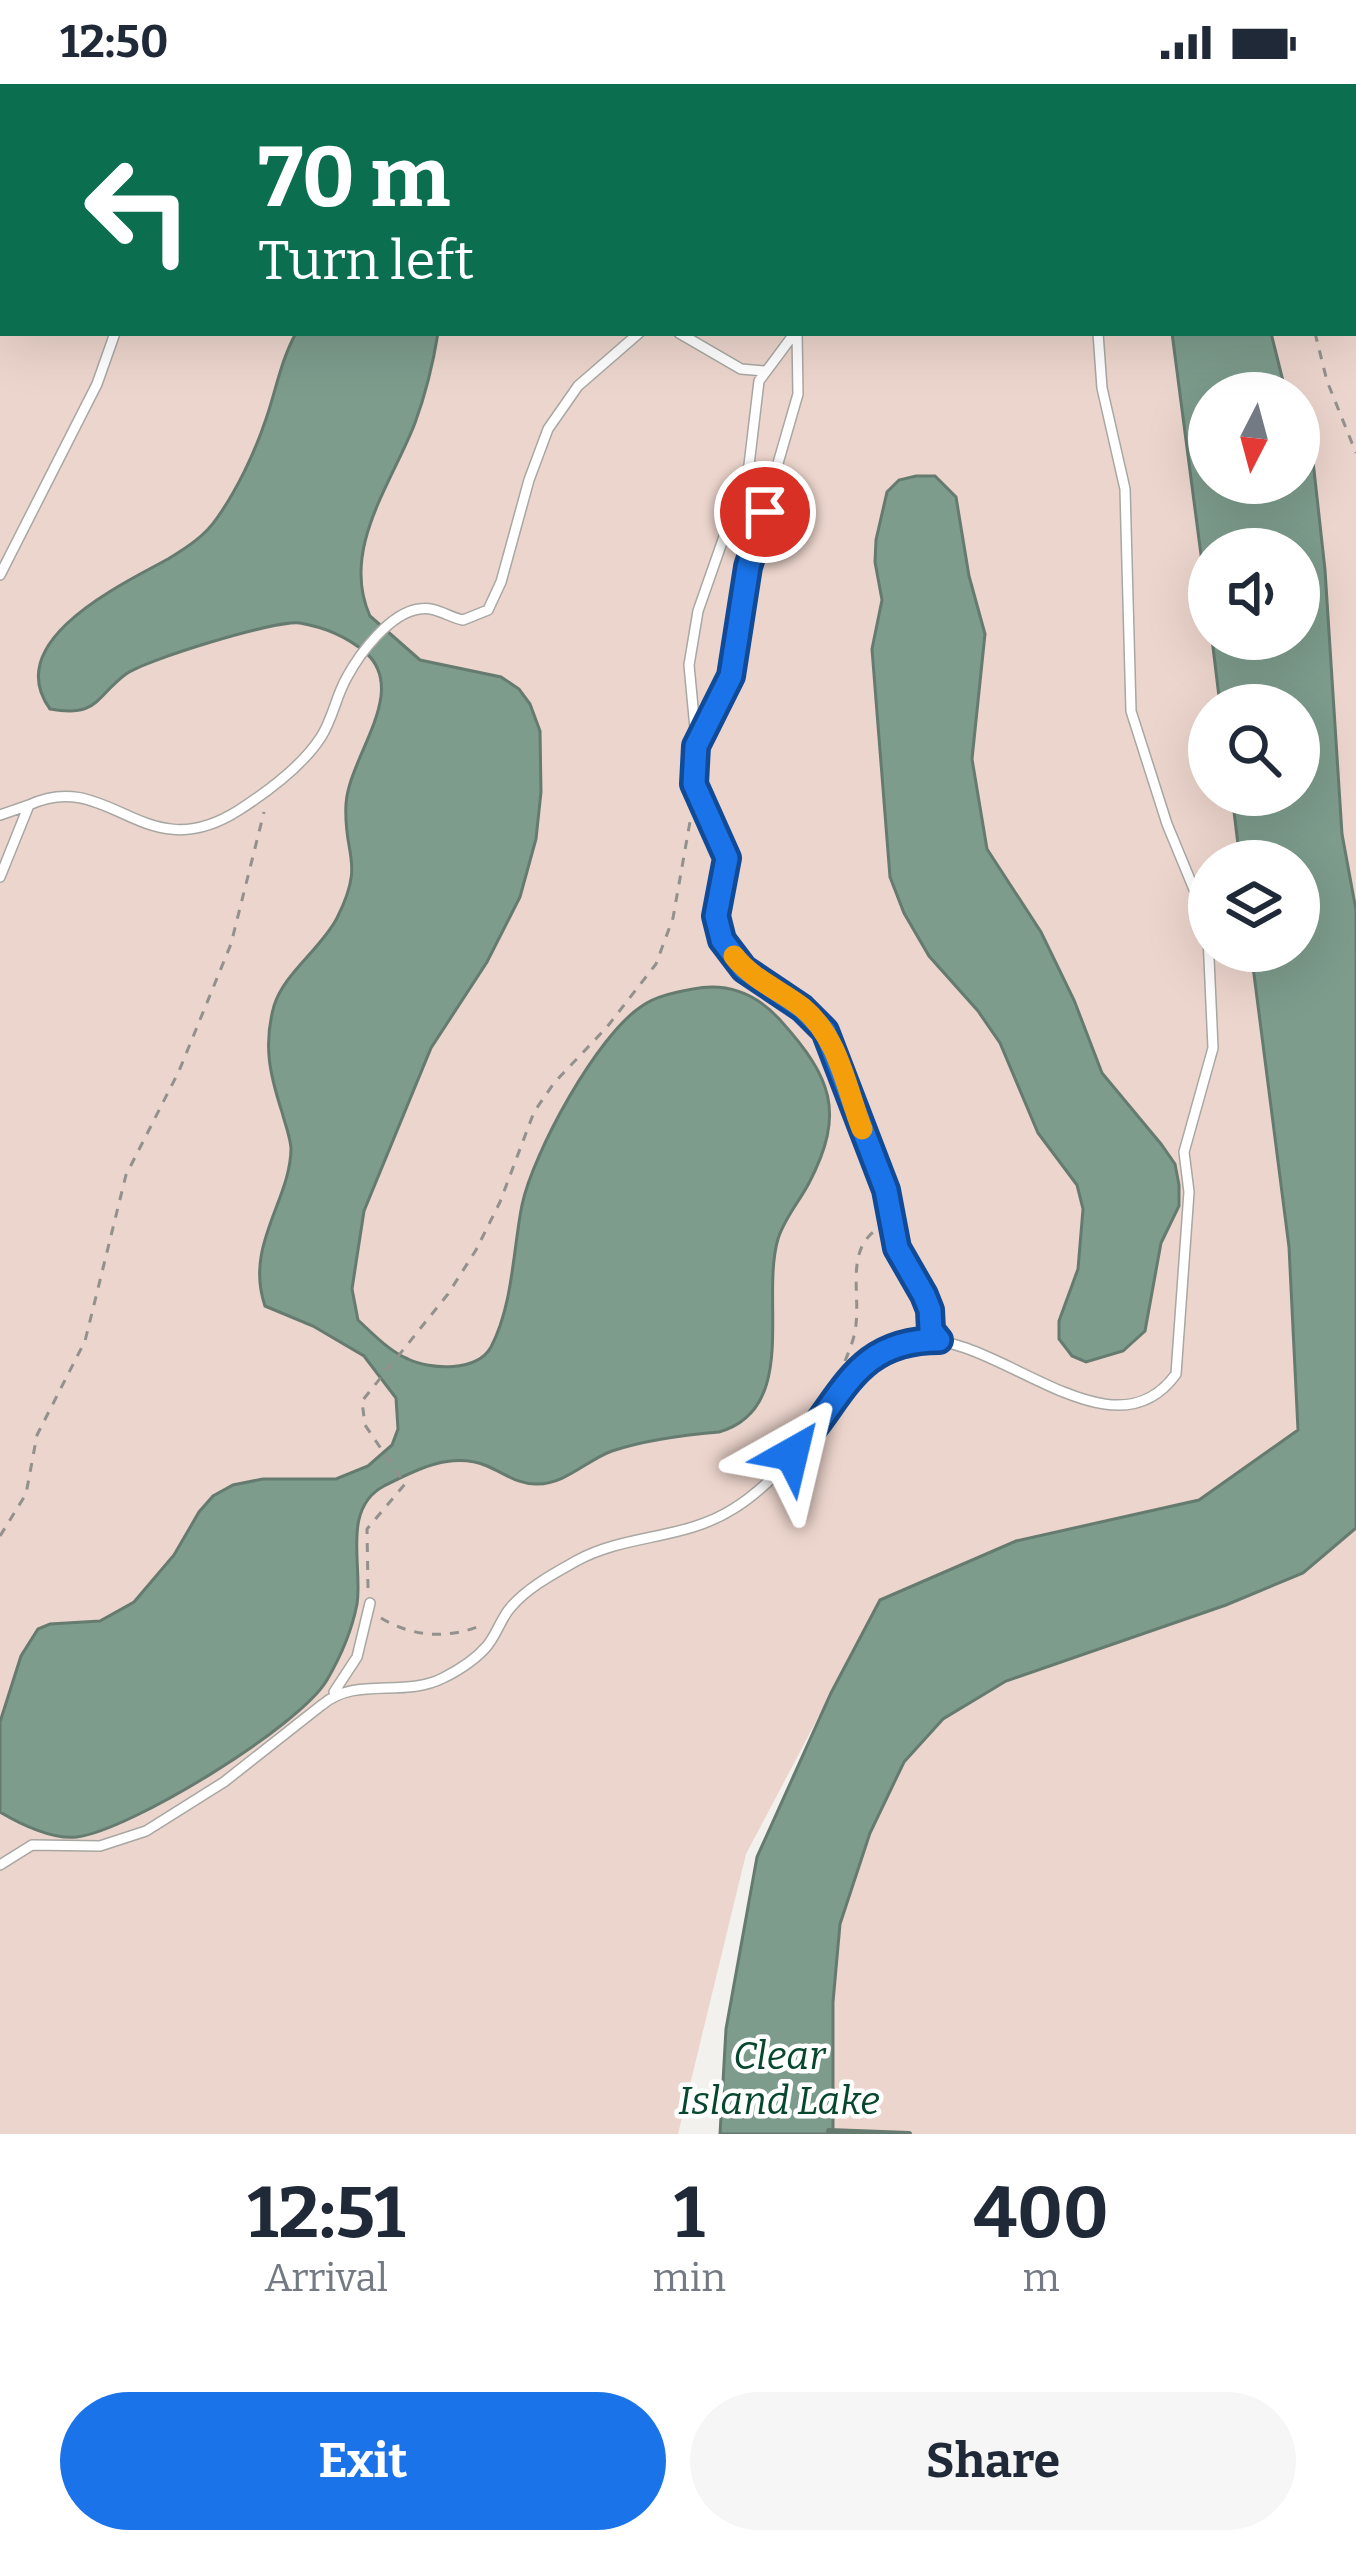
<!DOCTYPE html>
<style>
:root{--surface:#fff;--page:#f6f6f7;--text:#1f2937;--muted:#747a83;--accent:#1a73e8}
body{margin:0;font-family:Bitter,serif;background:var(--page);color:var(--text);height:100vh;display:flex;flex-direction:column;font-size:45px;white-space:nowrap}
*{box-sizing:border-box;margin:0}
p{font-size:39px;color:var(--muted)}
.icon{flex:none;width:66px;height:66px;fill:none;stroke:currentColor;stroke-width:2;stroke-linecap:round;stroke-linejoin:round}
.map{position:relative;height:2050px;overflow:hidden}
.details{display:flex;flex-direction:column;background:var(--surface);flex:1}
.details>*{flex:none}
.hud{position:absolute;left:0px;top:0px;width:1356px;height:252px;box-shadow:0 12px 48px #0002;background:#0b6e4f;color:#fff;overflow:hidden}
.needle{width:78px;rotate:186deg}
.buttons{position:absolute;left:1188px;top:288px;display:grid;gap:24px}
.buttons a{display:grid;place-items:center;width:132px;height:132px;border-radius:50%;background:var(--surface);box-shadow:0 12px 48px #0002;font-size:60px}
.pin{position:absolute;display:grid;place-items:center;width:102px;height:102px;color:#fff;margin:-51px;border:6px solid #fff;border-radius:50%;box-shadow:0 3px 12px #0007}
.me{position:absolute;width:132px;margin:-66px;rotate:37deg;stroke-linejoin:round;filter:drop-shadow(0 0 9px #0008)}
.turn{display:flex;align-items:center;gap:42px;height:252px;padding:0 60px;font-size:54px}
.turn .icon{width:156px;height:156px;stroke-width:2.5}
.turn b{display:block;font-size:84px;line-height:102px}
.eta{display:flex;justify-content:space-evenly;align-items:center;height:204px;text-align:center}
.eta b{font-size:72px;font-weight:700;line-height:84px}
.primary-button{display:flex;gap:24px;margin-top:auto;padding:24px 60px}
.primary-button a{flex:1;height:138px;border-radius:72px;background:var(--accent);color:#fff;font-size:48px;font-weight:700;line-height:138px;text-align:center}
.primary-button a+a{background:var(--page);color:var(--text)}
.status{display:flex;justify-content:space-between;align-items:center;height:84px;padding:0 60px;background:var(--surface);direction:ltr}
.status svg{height:33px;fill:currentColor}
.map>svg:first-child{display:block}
</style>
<div class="status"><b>12:50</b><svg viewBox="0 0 49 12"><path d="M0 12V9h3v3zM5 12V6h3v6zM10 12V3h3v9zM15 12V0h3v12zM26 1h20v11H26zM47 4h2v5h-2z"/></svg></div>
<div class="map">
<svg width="1356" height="2050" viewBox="0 0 1356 2050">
<rect width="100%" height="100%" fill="#f2f1ed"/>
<path fill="#ecd5cc" d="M0,0H1138L1139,3H3V249H1172L1220,621H1209V711H1232L1240,777H1209V867H1251L1289,1163L1298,1346L1199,1416L880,1516L746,1770L678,2050H0Z
M1298,0H1356V826L1342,750L1325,486L1313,377L1299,343V309H1286L1271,249H1353V3H1296Z
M1356,1444V2050H833V1918L840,1840L870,1749L904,1678L943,1635L1006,1597L1226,1521L1303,1489Z"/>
<path fill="#7d9c8c" stroke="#667b70" stroke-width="3" d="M296,249H438C433,280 426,309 415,339C392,399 340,466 370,532L420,576L501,593L519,605L530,620L540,647L541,708L536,755L520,813L487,878L431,964L364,1127L352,1205L358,1236C372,1249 389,1267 408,1275C431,1286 477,1288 491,1263C513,1221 513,1166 522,1121C533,1069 597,951 642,922C656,912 676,908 693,905C729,898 757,910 781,937C831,993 846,1028 809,1099C799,1118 784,1135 778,1155C760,1215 800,1325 719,1348C684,1351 645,1356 612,1367C587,1376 565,1400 538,1400C518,1401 504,1389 487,1382C451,1367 415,1386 384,1402C341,1425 363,1482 357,1520C352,1546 341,1572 327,1596C300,1642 131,1746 77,1753C53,1756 20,1740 0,1728V1638L21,1572L38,1545L50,1540L100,1537L134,1518L174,1471L199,1428L213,1412L233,1401L263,1395H336L368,1382L392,1361L398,1345L396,1314L364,1272L313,1242L265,1222C244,1161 291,1116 291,1064C290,1052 285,1040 282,1028C270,991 263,961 274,922C284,889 321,865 337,834C366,776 343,773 346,720C349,672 410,607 365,568C347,553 323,543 300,539C278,535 145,576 126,590C95,613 98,634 50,625C0,556 125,499 168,475C186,464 205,452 217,434C237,406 255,368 266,335C276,306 281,276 296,249Z
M1172,249H1271L1286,309H1209V399H1299V343L1313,377L1325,486L1342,750L1356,826V1444L1303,1489L1226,1521L1006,1597L943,1635L904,1678L870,1749L840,1840L833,1918V2050H720L726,1945L757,1773L831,1609L880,1516L1016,1457L1199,1416L1298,1346L1289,1163L1251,867H1299V777H1240L1232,711H1299V621H1220L1212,555H1299V465H1209V532Z
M916,392H935L956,413L969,492L985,550L972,675L987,765L1041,848L1074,916L1102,989L1161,1060L1175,1080L1179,1101V1122L1161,1159L1145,1247L1123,1267L1086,1278L1072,1272L1059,1255V1237L1078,1185L1083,1125L1077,1101L1038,1049L1000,959L978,927L929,872L904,829L890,793L872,565L882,516L875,478L876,456L887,408L899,396Z"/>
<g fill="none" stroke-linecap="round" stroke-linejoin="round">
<path stroke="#667b70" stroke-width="6" d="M829,2047L909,2050"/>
<defs>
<path id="service" d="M1098,0L1099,3
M114,3L115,0
M199,3L201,0
M695,3L696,0
M876,3L877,0
M0,226L3,222
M679,249L741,285L764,287
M797,249L798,310L748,483L732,592L700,646L696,662L694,700L722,756L727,774L716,832L722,856L744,885L803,924L825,948L886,1105L897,1164L924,1211L930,1226L931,1246L939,1256
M0,491L97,300L115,249
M696,655L689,581L698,527L749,381L759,297L794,250
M0,731L29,721
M0,793L29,721C110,683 144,787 239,726C267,708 303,681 321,653C333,634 336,612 347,593C360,569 390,529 419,525C435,522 448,533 463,536L488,526L501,498L529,396L548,345L578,302L639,249
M334,1608L357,1573L370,1519
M322,1621C355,1592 404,1614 443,1594C459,1586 476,1575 487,1562C497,1550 501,1534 511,1523C528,1503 555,1489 578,1476C626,1450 684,1456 733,1425C761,1408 793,1375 812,1349C841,1309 860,1261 917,1256C997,1248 1112,1379 1176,1290L1189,1108L1184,1068L1213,964L1208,852L1205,832L1167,740L1131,627L1125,405L1102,304L1098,249
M0,1781L32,1761L100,1762L146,1747L224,1698L323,1620"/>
</defs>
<use href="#service" stroke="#a8a7a3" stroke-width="12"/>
<path stroke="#92918e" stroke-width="3" stroke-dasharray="9 9" stroke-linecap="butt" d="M1353,23L1356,20
M1315,249L1327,297L1356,369
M845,1277C850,1265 855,1253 856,1240C860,1206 845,1162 881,1143
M0,1452L26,1410L37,1351L85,1257L126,1091L179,987L231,860L264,728
M368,1504L367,1445L405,1400L365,1341L362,1317L448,1210L476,1166L500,1118L534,1028L554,999L607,943L656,880L673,834L691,732
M381,1534C412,1553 447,1555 480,1542"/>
<use href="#service" stroke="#fff" stroke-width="9"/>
</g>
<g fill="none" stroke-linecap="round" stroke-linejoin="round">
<defs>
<path id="route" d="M765,428L748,483L731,592L696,662L694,700L727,774L716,832L722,856L744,885L802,924L825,947L886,1106L897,1164L924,1211L930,1226L931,1246L939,1256C851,1256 843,1318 792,1370"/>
</defs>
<use href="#route" stroke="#114b97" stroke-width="30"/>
<use href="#route" stroke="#1a73e8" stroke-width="21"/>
<path stroke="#f59e0b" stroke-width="21" d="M734,872C753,896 780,906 803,924C839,954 846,1004 862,1045"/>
</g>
<g text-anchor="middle" stroke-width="9" stroke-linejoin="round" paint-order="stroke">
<g font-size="39" font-style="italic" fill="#08472f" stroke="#fff">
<text x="779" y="1985">Clear<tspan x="779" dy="45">Island Lake</tspan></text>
</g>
</g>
</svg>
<div class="buttons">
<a><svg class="needle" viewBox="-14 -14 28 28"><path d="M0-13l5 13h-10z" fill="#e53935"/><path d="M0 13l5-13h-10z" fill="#747a83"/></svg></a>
<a><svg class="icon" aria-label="sound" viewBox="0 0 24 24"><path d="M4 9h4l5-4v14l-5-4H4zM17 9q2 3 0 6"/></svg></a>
<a><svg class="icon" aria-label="search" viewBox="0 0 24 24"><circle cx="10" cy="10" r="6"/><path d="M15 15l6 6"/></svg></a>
<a><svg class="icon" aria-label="layers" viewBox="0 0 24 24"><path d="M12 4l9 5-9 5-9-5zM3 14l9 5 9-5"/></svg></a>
</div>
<div class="pin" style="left:765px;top:428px;background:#d93025"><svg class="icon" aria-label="arrive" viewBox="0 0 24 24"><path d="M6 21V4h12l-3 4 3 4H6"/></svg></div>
<svg class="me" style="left:792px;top:1370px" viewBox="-20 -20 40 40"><path d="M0-17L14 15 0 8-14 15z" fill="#1a73e8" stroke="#fff" stroke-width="4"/></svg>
<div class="hud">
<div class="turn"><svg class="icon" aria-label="left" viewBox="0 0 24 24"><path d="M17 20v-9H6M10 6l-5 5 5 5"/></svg><div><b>70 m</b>Turn left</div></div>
</div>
</div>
<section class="details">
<div class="eta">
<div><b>12:51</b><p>Arrival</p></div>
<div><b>1</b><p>min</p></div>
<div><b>400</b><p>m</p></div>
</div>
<div class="primary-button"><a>Exit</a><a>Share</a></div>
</section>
